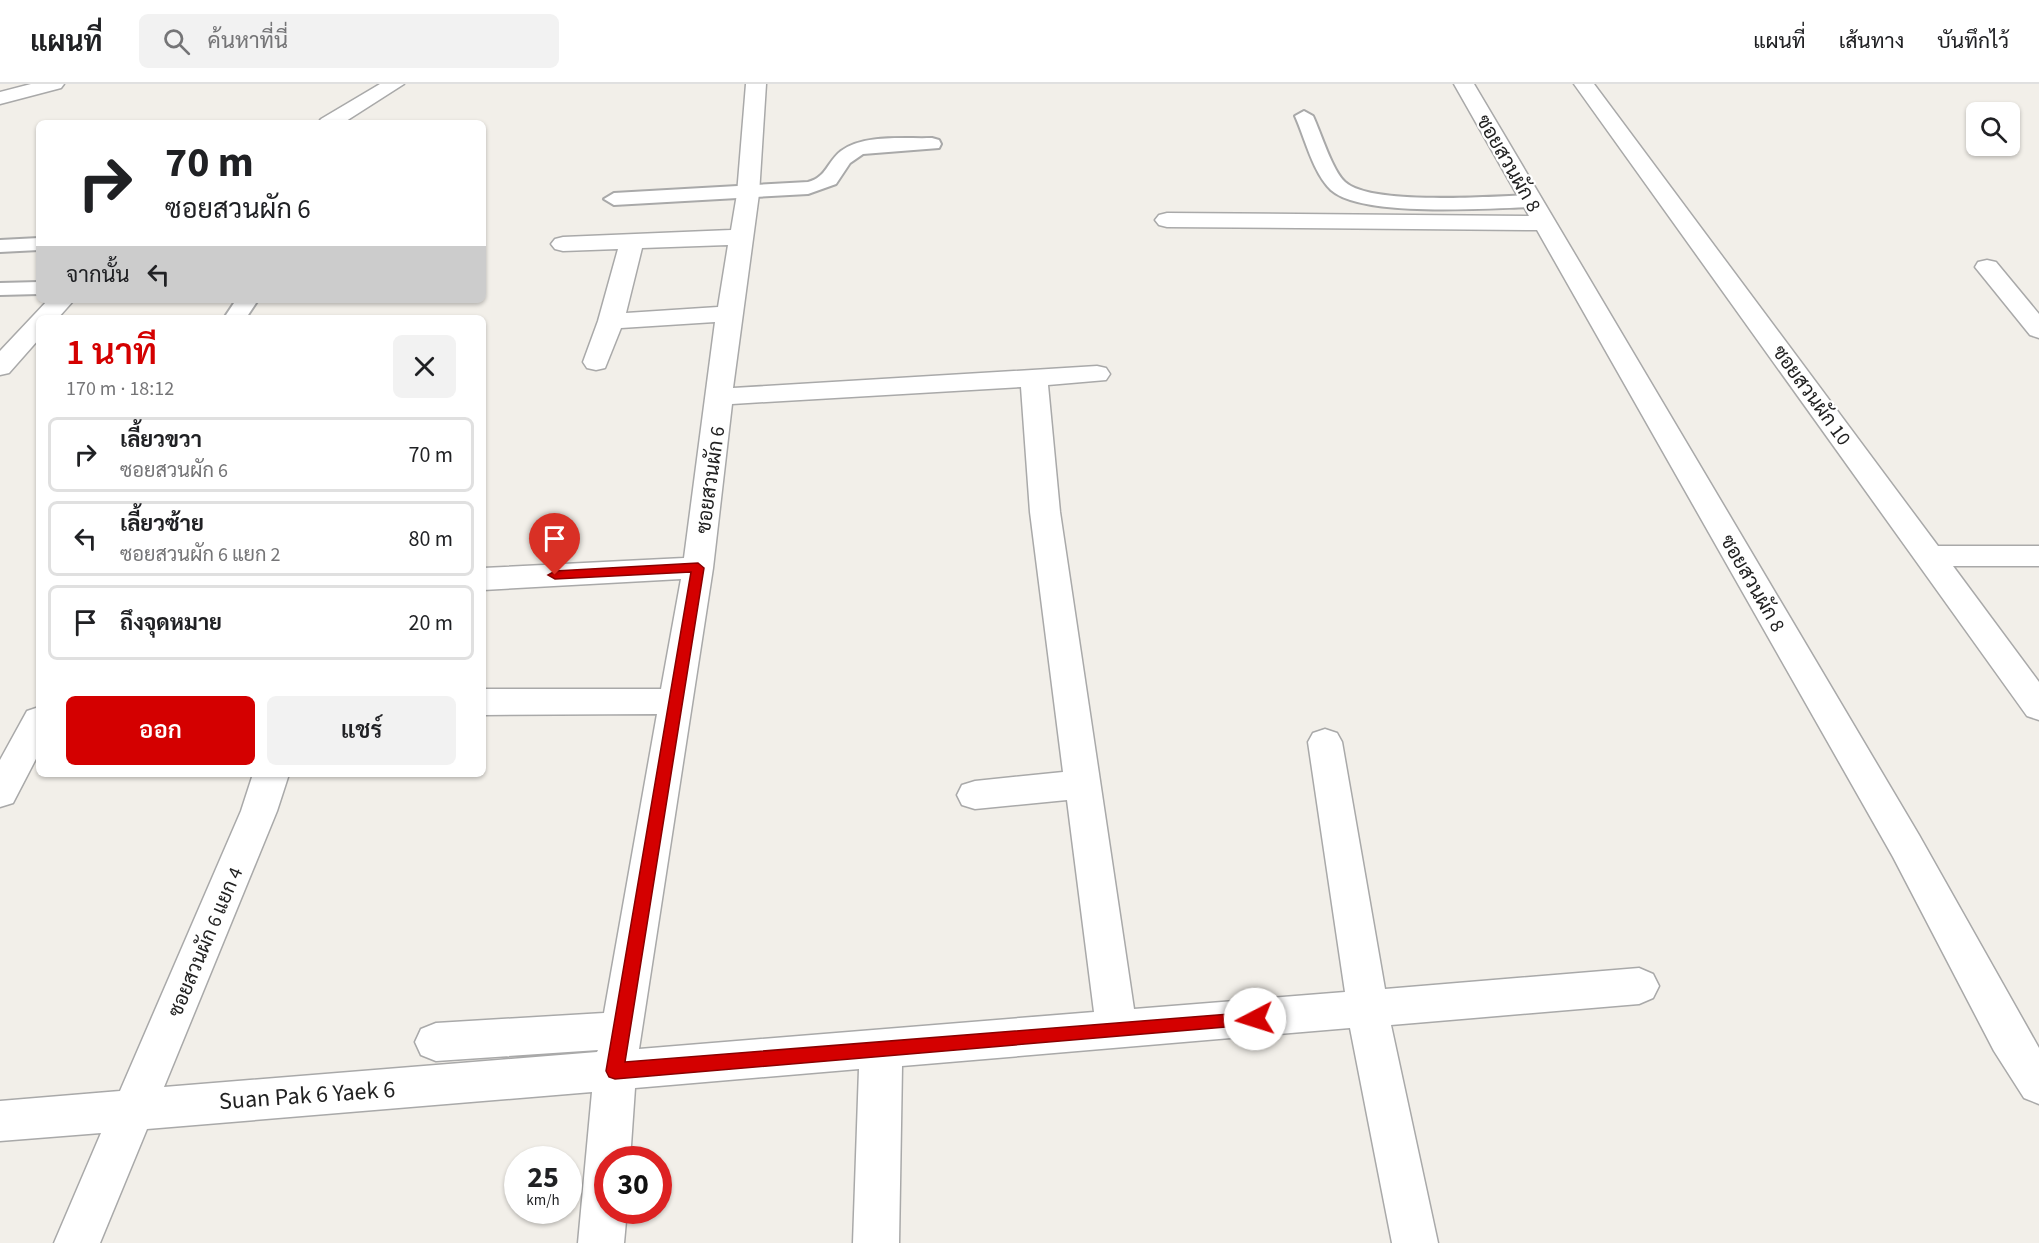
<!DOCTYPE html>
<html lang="th">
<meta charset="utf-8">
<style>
:root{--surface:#fff;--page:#f2f2f2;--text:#202124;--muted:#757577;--line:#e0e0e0;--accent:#d40000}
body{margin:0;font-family:"Source Sans 3",Sarabun,sans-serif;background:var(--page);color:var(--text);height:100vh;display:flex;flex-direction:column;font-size:22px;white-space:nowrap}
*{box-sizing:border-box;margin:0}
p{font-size:20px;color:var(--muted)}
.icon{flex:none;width:33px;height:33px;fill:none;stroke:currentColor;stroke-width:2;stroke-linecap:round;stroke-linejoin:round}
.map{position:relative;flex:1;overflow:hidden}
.details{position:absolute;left:36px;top:231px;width:450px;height:462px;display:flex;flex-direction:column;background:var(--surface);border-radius:9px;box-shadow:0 2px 4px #0004}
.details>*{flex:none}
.guide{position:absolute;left:36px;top:36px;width:450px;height:183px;border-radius:9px;box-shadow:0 2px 4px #0004;background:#fff;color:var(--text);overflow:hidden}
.controls{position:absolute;left:1966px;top:18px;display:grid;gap:12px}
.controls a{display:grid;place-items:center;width:54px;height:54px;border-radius:9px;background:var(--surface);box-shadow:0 2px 4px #0004;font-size:30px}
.speed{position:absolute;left:504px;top:1062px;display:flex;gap:12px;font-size:30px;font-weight:700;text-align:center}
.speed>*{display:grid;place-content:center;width:78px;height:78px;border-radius:50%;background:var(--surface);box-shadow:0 2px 4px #0004;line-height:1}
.speed small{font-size:15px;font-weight:400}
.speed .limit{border:9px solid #d22;background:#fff;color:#111}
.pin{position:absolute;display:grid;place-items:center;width:51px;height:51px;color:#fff;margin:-62px -26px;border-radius:50% 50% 50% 0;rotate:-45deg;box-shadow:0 0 6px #0007}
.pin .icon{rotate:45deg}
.me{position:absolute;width:66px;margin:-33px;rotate:265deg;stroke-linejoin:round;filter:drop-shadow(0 0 4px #0008)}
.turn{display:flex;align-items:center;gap:21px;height:126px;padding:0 30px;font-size:27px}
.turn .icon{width:78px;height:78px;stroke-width:2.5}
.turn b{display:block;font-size:42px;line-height:51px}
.then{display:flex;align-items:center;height:57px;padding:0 30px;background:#0003;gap:12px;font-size:22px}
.round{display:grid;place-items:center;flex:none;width:63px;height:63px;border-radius:9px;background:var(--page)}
.head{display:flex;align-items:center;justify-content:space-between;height:102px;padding:0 30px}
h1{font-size:36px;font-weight:600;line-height:45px;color:var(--accent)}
.primary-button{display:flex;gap:12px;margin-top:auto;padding:12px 30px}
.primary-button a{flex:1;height:69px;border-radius:9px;background:var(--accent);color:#fff;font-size:24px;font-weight:600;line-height:69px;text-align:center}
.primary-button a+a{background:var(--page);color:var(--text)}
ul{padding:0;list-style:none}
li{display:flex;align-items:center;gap:18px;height:75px;margin:0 12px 9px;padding:0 18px;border:3px solid var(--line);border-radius:9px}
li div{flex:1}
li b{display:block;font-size:22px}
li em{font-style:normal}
header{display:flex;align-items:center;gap:36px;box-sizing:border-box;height:84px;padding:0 30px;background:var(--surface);border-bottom:2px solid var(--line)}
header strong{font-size:28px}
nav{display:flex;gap:33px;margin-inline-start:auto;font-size:21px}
.search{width:420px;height:54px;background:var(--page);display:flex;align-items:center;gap:15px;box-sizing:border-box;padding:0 21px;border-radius:9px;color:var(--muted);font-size:22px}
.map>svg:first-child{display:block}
</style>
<header>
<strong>แผนที่</strong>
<div class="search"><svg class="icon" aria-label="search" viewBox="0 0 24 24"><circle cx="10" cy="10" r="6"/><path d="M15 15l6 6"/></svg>ค้นหาที่นี่</div>
<nav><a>แผนที่</a><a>เส้นทาง</a><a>บันทึกไว้</a></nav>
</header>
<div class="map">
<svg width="2039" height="1159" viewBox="0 0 2039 1159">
<rect width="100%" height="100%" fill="#f2efe9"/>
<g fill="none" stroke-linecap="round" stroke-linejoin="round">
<defs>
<path id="service" d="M1304,27L1313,32C1321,49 1332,86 1345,98C1371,122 1493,112 1531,111L1541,117L1531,123C1489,124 1362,134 1331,106C1313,89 1305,54 1295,32Z
M932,54L939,56L941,60L939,64L863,70L850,79L836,100L808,110L614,121L604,115L614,109L808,98C827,93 827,78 841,67C864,50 904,55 932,54Z
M39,154V166L0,168V156Z
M39,198V210L0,211V199Z
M236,216H258L246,234H224Z"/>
<path id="minor" d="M380,0H404L343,39H318L321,35Z
M746,0H766L759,110L733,304L1097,282L1106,284L1110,290L1106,296L1048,301L1060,428L1134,925L1345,908L1308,658L1313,649L1325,645L1337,649L1342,658L1385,905L1639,884L1653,890L1659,902L1653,914L1639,920L1391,941L1438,1159H1392L1350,944L902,982L899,1159H853L859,985L635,1004L630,1076H608V1126H627L624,1159H578L592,1008L147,1045L100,1159H54L101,1049L0,1057V1017L120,1007L241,727L253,690H289L277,727L164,1003L597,968L598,966L436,977L421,971L415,958L421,945L436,939L604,929L657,630L483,631V605H661L681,495L483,506V484L684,474L715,238L621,244L605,284L596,286L587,284L583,278L598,237L618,165L563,167L555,165L551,160L555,155L563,153L731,146L737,110ZM728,161L718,223L626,229L642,164ZM1021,303L1030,428L1063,688L975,697L962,701L957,711L962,721L975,725L1067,716L1094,928L639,965L713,484L732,320Z
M1454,0H1474L1919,751L2039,964V1020L2024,1014L1994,967L1893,773L1537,146L1167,143L1159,141L1155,136L1159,131L1167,129L1529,132Z
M1574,0H1594L1938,462H2039V482H1953L2039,598V636L2027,632Z
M1987,176L1996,178L2039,230V254L2030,251L1975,183L1978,178Z
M48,216H74L58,234H39V255L9,289L0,291V267Z
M39,623V669L13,719L0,723V676L27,627Z"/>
<path id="tertiary" d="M31,0H64L61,4L0,20V8Z"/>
</defs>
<use href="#service" stroke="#a9a9a9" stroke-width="4"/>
<use href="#minor" stroke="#a9a9a9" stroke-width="3"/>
<use href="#tertiary" stroke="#a9a9a9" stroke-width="3"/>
<use href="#service" fill="#fff" fill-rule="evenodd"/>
<use href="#minor" fill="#fff" fill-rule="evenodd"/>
<use href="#tertiary" fill="#fff" fill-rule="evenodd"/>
</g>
<path fill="#d40000" stroke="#8a0000" stroke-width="1.5" d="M698,479L704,484L625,978L1255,928L1261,930L1263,935L1261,940L615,995L609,993L606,987L691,488L555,495L548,491L555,487Z"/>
<g text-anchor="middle" stroke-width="4.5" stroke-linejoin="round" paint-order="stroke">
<g font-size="20" fill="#222" stroke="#fff">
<text transform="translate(1509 79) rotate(60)" y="7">ซอยสวนผัก 8</text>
<text transform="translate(1812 311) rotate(54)" y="7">ซอยสวนผัก 10</text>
<text transform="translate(710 396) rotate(-82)" y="7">ซอยสวนผัก 6</text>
<text transform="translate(1753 499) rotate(60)" y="7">ซอยสวนผัก 8</text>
<text transform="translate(205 858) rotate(-67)" y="7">ซอยสวนผัก 6 แยก 4</text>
</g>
<g font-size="24" fill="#222" stroke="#fff">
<text transform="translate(307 1011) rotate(-4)" y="8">Suan Pak 6 Yaek 6</text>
</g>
</g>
</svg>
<div class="controls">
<a><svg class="icon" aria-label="search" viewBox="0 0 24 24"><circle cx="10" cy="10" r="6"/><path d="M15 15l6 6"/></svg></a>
</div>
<div class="speed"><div>25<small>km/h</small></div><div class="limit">30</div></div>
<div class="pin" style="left:555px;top:491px;background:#d93025"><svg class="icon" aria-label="arrive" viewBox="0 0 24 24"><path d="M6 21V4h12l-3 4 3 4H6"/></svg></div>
<svg class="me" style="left:1255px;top:935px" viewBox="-20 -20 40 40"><circle r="19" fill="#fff"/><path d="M0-13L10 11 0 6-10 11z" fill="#d40000"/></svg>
<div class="guide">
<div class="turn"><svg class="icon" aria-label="right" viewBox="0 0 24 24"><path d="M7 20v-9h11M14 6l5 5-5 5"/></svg><div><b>70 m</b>ซอยสวนผัก 6</div></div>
<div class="then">จากนั้น<svg class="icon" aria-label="left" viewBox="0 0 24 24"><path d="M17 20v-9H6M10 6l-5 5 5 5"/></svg></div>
</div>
<section class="details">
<div class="head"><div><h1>1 นาที</h1><p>170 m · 18:12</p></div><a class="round"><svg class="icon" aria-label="close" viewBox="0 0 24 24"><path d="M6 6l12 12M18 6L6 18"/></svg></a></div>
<ul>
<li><svg class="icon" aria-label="right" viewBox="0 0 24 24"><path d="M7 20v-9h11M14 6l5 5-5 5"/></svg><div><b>เลี้ยวขวา</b><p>ซอยสวนผัก 6</p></div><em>70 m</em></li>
<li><svg class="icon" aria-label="left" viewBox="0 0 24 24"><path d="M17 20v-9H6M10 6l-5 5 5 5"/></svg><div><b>เลี้ยวซ้าย</b><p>ซอยสวนผัก 6 แยก 2</p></div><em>80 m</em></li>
<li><svg class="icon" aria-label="arrive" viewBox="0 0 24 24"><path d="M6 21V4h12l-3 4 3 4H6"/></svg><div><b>ถึงจุดหมาย</b></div><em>20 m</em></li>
</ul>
<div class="primary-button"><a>ออก</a><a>แชร์</a></div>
</section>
</div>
